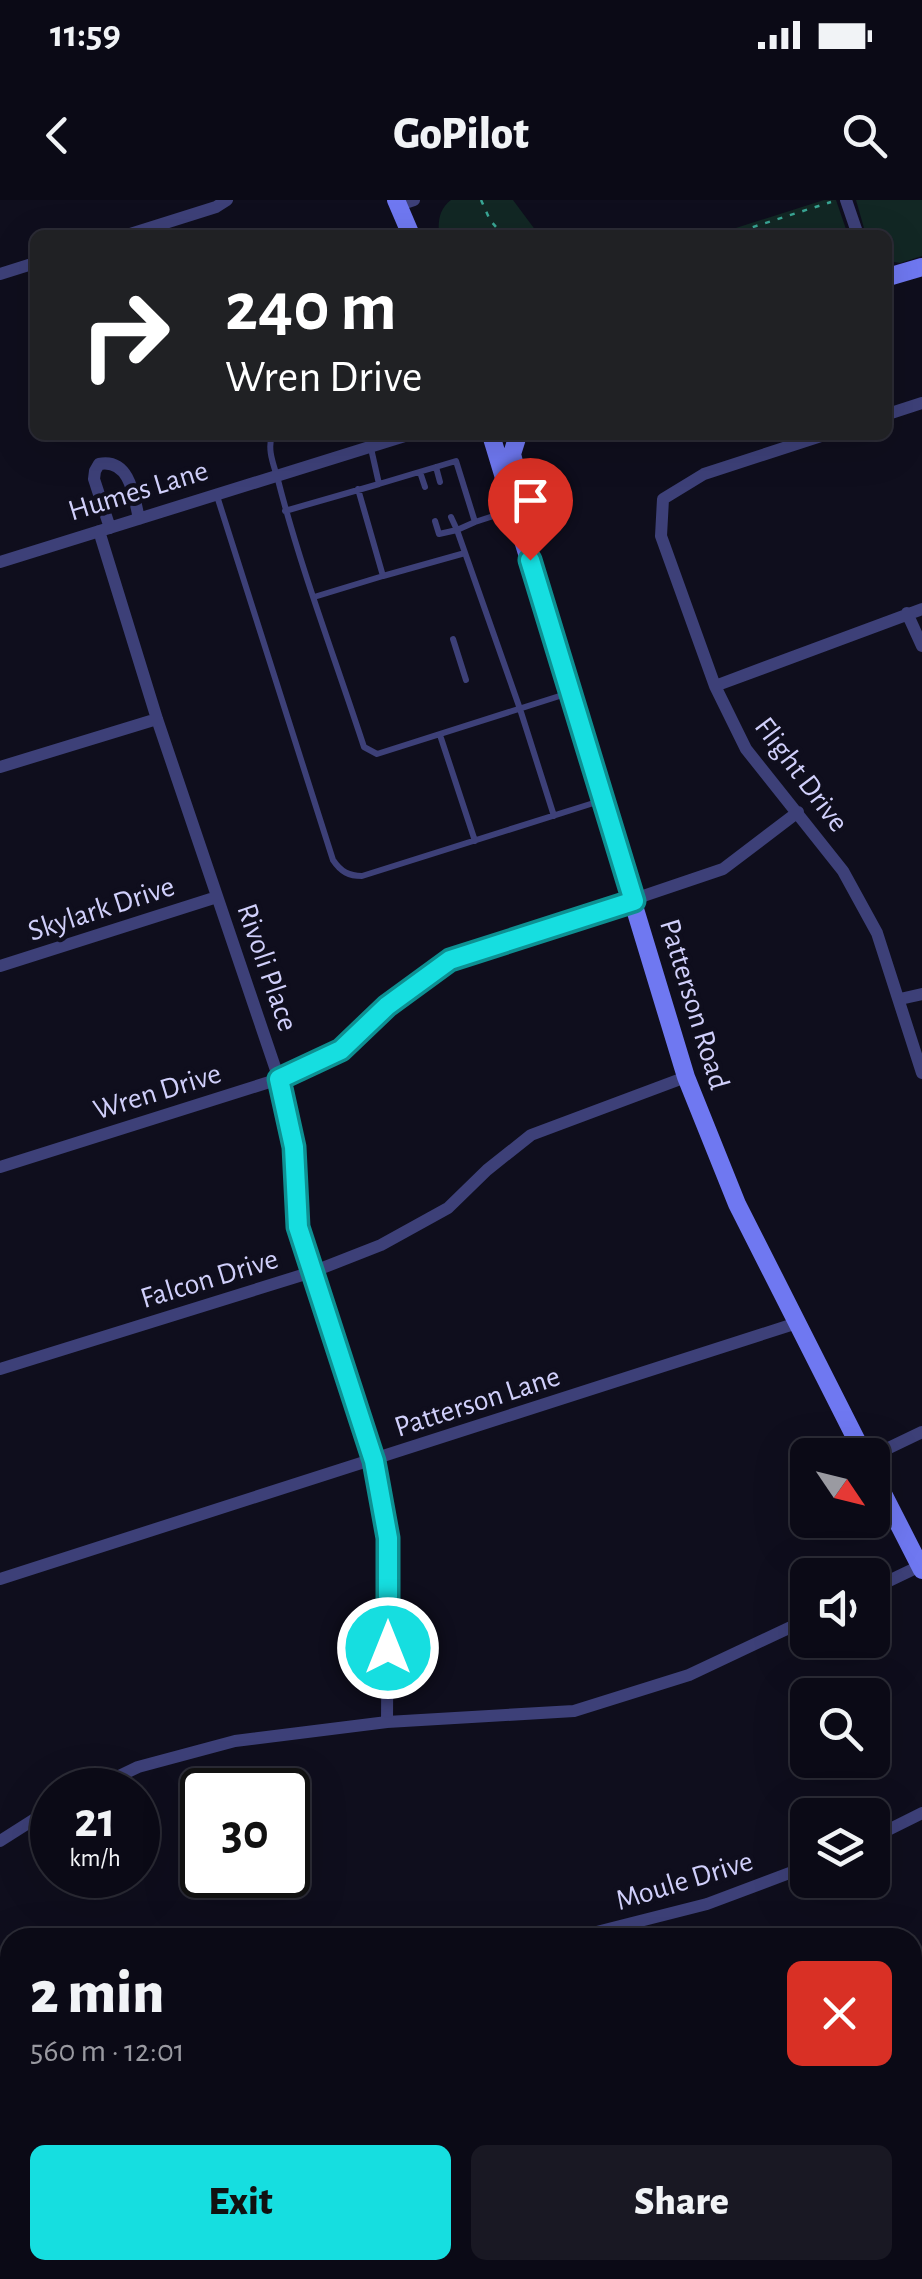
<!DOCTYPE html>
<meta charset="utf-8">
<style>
:root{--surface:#0b0a16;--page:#191823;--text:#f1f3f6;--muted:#9a9aa1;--line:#2b2b35;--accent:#16dee0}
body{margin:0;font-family:"Alegreya Sans",sans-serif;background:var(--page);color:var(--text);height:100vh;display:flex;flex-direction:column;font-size:38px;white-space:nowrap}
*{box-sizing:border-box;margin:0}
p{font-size:32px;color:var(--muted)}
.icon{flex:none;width:55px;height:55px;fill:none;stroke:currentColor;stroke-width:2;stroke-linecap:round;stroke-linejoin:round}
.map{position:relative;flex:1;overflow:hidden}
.sheet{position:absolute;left:0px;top:1728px;width:922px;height:352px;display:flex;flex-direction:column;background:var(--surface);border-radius:30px 30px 0 0;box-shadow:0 10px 40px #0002,0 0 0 2px var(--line)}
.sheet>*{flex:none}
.banner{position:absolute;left:30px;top:30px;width:862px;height:210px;border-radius:15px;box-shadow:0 10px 40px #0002,0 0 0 2px var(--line);background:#202124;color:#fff;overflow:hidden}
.needle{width:65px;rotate:125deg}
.tools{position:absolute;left:790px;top:1238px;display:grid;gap:20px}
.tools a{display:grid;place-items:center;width:100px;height:100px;border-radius:15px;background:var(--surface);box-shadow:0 10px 40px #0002,0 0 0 2px var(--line);font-size:50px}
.speed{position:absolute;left:30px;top:1568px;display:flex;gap:20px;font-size:50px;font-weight:700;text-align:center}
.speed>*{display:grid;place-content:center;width:130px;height:130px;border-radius:50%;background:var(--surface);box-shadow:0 10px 40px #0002,0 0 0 2px var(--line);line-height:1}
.speed small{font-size:25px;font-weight:400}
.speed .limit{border:5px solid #111;border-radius:15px;background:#fff;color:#111}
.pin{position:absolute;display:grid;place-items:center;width:85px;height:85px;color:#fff;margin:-102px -42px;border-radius:50% 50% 50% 0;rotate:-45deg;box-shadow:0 0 10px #0007}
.pin .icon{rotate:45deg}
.me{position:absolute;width:110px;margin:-55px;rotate:0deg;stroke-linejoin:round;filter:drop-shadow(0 0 8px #0008)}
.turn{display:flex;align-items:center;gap:35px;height:210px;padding:0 30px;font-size:45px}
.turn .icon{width:130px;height:130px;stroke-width:2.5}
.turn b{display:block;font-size:70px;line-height:85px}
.round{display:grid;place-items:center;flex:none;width:105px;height:105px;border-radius:15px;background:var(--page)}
.summary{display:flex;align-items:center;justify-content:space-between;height:170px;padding:0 30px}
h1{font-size:60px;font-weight:800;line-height:75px}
.cta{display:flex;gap:20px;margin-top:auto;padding:20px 30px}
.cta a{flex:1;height:115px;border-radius:15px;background:var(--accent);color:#111;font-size:40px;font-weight:800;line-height:115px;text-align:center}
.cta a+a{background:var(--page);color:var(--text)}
.status{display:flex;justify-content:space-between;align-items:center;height:70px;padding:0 50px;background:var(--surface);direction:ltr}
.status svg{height:28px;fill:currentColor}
header{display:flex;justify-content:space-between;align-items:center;height:130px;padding:0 30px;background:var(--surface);font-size:45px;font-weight:800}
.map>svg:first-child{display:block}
</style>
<div class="status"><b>11:59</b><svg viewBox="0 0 49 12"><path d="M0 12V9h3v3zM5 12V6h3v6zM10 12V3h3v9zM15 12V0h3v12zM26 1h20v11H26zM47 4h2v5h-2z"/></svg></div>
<header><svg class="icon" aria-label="back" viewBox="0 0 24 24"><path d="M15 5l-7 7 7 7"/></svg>GoPilot<svg class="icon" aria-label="search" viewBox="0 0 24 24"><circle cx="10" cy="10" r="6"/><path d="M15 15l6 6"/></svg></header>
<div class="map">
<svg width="922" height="2079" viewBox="0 0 922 2079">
<rect width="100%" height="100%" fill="#0f0e1d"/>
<path fill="#122724" d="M451,0H513L539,35H439C438,21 439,9 451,0Z
M824,0H836L848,35H714Z
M856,0H922V56L900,63L888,61V35H866Z
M10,2033V2070H470L473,2079H0V2036Z
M922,2059V2079H843L879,2070H912L913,2062Z"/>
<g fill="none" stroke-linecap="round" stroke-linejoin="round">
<path stroke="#122942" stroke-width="5" d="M912,2053L922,2051
M809,2079L845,2070"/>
<path stroke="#39a594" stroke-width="2.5" stroke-dasharray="5 8" stroke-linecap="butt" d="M481,0L490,20L503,35
M728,35L831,2"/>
<path stroke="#3d4078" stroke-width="6" d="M272,235C267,251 274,265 278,280C301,370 335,458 364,547L377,554L569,493
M368,235L379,284L456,261L475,322L512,310
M436,267L440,282
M420,272L425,287
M358,289L383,376L465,353
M217,296L333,660C341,672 349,676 362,676L600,601
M285,311L379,284
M435,321L439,334L457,330L451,317
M475,322L457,330L520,509L554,616
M314,397L383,376
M453,439L466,480
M440,535L475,641"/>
<path stroke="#3d4078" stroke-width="12" d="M846,0L858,35
M399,5L414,0
M127,35L216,7L227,0
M0,74L35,63
M888,214L922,203
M824,235L704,274L663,299L661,336L715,486L746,549L843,671L877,733L922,873
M110,328L94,279L95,271L99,264C130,258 134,296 139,319
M99,331L157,519L279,879L294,947L298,1027L374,1261L388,1337L387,1522
M0,362L408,235
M907,413L922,446
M715,486L922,409
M0,567L157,519
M0,766L217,697
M900,799L922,794
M0,967L279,879L341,850L387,806L451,761L723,669L798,612
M0,1169L312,1072L381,1045L448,1008L487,970L531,935L686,877
M872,1256L922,1232
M0,1379L797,1123
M872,1389L920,1366
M90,1590L138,1567L235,1541L387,1522L574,1511L689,1475L808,1419
M872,1638L922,1613
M0,1641L52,1608
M573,1738L707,1704L808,1666
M912,1851L922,1848
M0,1903L10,1896"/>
<path stroke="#6f78f1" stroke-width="18" d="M396,0L411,35
M888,77L922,67
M491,235L686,877L737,1004L864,1255
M518,235L512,254L525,306
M872,1272L922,1370"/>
</g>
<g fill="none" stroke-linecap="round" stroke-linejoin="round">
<defs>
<path id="route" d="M388,1448V1338L374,1261L298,1027L294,947L279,879L341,850L387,806L450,760L634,701L530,360"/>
</defs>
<use href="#route" stroke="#0e9092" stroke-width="25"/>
<use href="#route" stroke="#16dee0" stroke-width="18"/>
</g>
<g text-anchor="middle" stroke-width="9" stroke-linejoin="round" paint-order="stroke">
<g font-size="30" fill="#d0cffa" stroke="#0f0e1d">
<text transform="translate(138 290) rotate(-17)" y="10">Humes Lane</text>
<text transform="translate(802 574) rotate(53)" y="10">Flight Drive</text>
<text transform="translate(101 708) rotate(-18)" y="10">Skylark Drive</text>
<text transform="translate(268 767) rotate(71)" y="10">Rivoli Place</text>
<text transform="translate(695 804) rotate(73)" y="10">Patterson Road</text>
<text transform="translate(157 891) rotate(-17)" y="10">Wren Drive</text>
<text transform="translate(209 1078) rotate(-17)" y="10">Falcon Drive</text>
<text transform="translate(477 1201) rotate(-18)" y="10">Patterson Lane</text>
<text transform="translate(684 1680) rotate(-17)" y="10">Moule Drive</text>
</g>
</g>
</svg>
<div class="tools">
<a><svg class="needle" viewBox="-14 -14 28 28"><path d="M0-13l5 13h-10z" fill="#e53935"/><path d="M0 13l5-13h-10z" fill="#9a9aa1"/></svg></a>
<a><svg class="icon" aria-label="sound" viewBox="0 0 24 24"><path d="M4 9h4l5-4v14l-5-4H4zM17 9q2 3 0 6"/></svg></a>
<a><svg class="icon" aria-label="search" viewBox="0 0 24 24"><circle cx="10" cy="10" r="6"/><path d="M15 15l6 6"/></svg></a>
<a><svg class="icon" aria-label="layers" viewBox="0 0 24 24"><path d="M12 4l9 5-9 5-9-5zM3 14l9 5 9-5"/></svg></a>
</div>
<div class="speed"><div>21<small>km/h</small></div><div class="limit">30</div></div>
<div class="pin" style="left:530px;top:360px;background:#d93025"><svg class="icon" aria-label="arrive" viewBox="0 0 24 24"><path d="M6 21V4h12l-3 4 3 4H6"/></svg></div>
<svg class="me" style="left:388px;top:1448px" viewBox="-20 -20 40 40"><circle r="17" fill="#16dee0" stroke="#fff" stroke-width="3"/><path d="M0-11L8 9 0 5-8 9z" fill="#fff"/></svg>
<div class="banner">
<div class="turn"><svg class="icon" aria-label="right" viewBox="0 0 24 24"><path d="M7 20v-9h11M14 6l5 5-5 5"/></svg><div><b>240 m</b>Wren Drive</div></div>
</div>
<section class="sheet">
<div class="summary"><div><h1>2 min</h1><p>560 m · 12:01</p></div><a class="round" style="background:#d93025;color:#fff"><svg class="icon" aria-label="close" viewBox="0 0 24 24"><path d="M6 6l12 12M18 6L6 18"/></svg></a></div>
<div class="cta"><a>Exit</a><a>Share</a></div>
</section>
</div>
